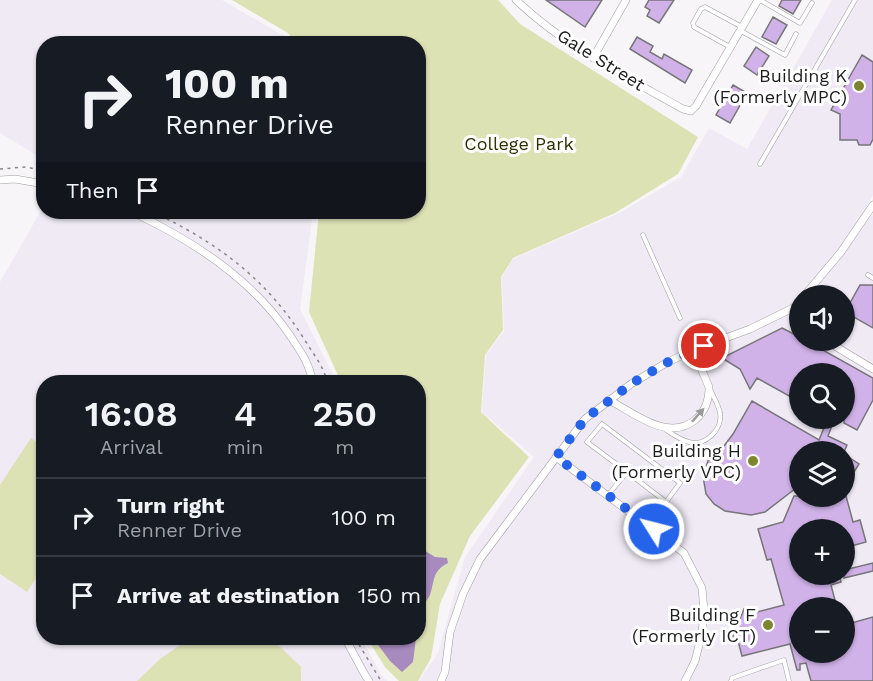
<!DOCTYPE html>
<meta charset="utf-8">
<style>
:root{--surface:#171b24;--page:#20242c;--text:#f1f3f6;--muted:#9ea1a6;--line:#363941}
body{margin:0;font-family:"Work Sans",sans-serif;background:var(--page);color:var(--text);height:100vh;display:flex;flex-direction:column;font-size:22px;white-space:nowrap}
*{box-sizing:border-box;margin:0}
p{font-size:20px;color:var(--muted)}
.icon{flex:none;width:33px;height:33px;fill:none;stroke:currentColor;stroke-width:2;stroke-linecap:round;stroke-linejoin:round}
.map{position:relative;flex:1;overflow:hidden}
.drawer{position:absolute;left:36px;top:375px;width:390px;height:270px;display:flex;flex-direction:column;background:var(--surface);border-radius:24px;box-shadow:0 2px 4px #0004}
.drawer>*{flex:none}
.guide{position:absolute;left:36px;top:36px;width:390px;height:183px;border-radius:24px;box-shadow:0 2px 4px #0004;background:#171b24;color:var(--text);overflow:hidden}
.fabs{position:absolute;left:789px;top:285px;display:grid;gap:12px}
.fabs a{display:grid;place-items:center;width:66px;height:66px;border-radius:50%;background:var(--surface);box-shadow:0 2px 4px #0004;font-size:30px}
.pin{position:absolute;display:grid;place-items:center;width:51px;height:51px;color:#fff;margin:-26px;border:3px solid #fff;border-radius:50%;box-shadow:0 2px 6px #0007}
.me{position:absolute;width:66px;margin:-33px;rotate:306deg;stroke-linejoin:round;filter:drop-shadow(0 0 4px #0008)}
.turn{display:flex;align-items:center;gap:21px;height:126px;padding:0 30px;font-size:27px}
.turn .icon{width:78px;height:78px;stroke-width:2.5}
.turn b{display:block;font-size:42px;line-height:51px}
.then{display:flex;align-items:center;height:57px;padding:0 30px;background:#0003;gap:12px;font-size:22px}
.eta{display:flex;justify-content:space-evenly;align-items:center;height:102px;text-align:center}
.eta b{font-size:36px;font-weight:600;line-height:42px}
ul{padding:0;list-style:none}
li{display:flex;align-items:center;gap:18px;height:78px;padding:0 30px;border-top:2px solid var(--line)}
li div{flex:1}
li b{display:block;font-size:22px}
li em{font-style:normal}
.map>svg:first-child{display:block}
</style>
<div class="map">
<svg width="873" height="681" viewBox="0 0 873 681">
<rect width="100%" height="100%" fill="#f7f5f8"/>
<path fill="#efeaf4" fill-rule="evenodd" d="M0,0H222L286,37L292,43L44,44L43,159L0,133Z
M832,0H873V195L864,211L873,216V681H419L438,653L465,557L534,457L482,412L486,355L504,331L502,277L513,259L619,213L681,177L709,128L747,149ZM800,296H844V340H800ZM800,374H844V418H800ZM800,452H844V496H800ZM800,530H844V574H800ZM800,608H844V652H800Z
M43,207L44,212H313L300,309L333,375V382H44V638H361L382,676L388,681H0V282Z"/>
<path fill="#dde2b5" d="M232,0H498L520,24L698,137L678,174L615,213L513,258L501,277L503,330L485,355L481,412L529,457L470,536L440,604L431,658L418,681H399L385,667L367,638H418V382H341L309,312L319,212H418V44L296,43L288,33Z
M31,438L43,447V567L27,592L0,574V485Z
M190,638H271L301,667V681H137L160,659Z"/>
<path fill="#a78abe" d="M419,547L435,557L447,558L448,563C432,571 435,580 430,595C428,599 424,603 423,608C420,616 422,623 419,631Z
M373,638H416L413,662L402,672L390,661Z"/>
<path fill="#d0b2e8" stroke="#767578" stroke-width="1.5" d="M546,0H602L585,27Z
M649,0H674L659,23L647,16L650,10L645,7Z
M782,0H801L793,14L779,6Z
M773,17L787,25L776,44L762,37Z
M637,37L653,46L650,52L662,59L664,54L692,70L685,83L630,49Z
M756,47L769,56L757,75L744,66Z
M862,55L873,62V139L870,145H859L857,140H840V114L831,110Z
M733,85L747,93L730,123L716,115Z
M860,285H873V328L845,312Z
M782,328L800,337V340H805L873,378V400L857,430L844,423V374H800V402L757,378L750,389L740,369L722,358Z
M752,401L819,440L828,418H835L828,436L847,445L844,452H800V485L765,512L751,515L725,511L714,504L706,494L703,476L709,458L724,446L733,434Z
M844,454L859,464L851,477L844,473Z
M794,496H846L853,522L860,520L866,542L844,548V530H800V574H839L841,582L831,585L837,608H800V652H844V625L873,617V681H811L806,663L800,664V670H797L790,644L742,656L738,641L730,643L744,609L753,613L784,605L771,559L767,560L758,529L783,522Z
M873,563V571L844,578V570Z"/>
<g fill="none" stroke-linecap="round" stroke-linejoin="round">
<defs>
<path id="lane" d="M760,0L800,23L812,3
M741,31L785,55L796,34
M730,47L694,27L693,23L701,9L705,7L742,27
M760,164L855,0
M643,235L680,318
M868,275L873,278
M663,428C671,433 680,440 689,442C705,447 723,429 720,413C719,406 714,398 711,391
M608,495L627,472L666,502L680,483L602,424L587,442L627,472
M731,681L732,678L784,660L789,681"/>
<path id="street" d="M516,0C564,46 626,77 683,109L691,111L696,106L758,0
M593,58L626,0
M0,180L15,179L44,184
M132,212C192,240 251,278 289,334C301,352 308,361 313,382
M804,296L841,252L873,205
M793,308L800,316
M825,340L873,369
M609,400C634,413 668,442 695,420C705,412 709,399 709,387L693,350
M556,457L684,553L702,588L704,611L702,633L695,661L685,681
M345,638L365,675L369,681
M441,681L445,672L450,632L463,594L480,559L585,419L631,384L666,363L693,350L750,329L793,308L800,301"/>
</defs>
<use href="#lane" stroke="#9f9da0" stroke-width="5"/>
<use href="#street" stroke="#9f9da0" stroke-width="8"/>
<path stroke="#888789" stroke-width="1.5" stroke-dasharray="3 4.5" stroke-linecap="butt" d="M0,169L26,167L44,171
M153,212C218,243 267,279 306,342C314,355 324,367 327,382
M355,638L381,681"/>
<use href="#lane" stroke="#fff" stroke-width="4"/>
<use href="#street" stroke="#fff" stroke-width="7"/>
</g>
<defs><path id="oneway-solid" d="M-6-.8H1V-3.2L6.5 0L1 3.2V.8H-6Z" transform="scale(1.5)"/></defs>
<use fill="#99999a" href="#oneway-solid" transform="translate(698 415) rotate(-48)"/>
<g fill="none" stroke-linecap="round" stroke-linejoin="round">
<path stroke="#2563eb" stroke-width="10" stroke-dasharray="0 18" d="M654,529L556,457L585,419L631,384L666,363L704,346"/>
</g>
<g fill="#7f842f" stroke="#fff" stroke-width="2">
<circle cx="859" cy="86" r="6"/>
<circle cx="753" cy="461" r="6"/>
<circle cx="768" cy="625" r="6"/>
</g>
<g text-anchor="middle" stroke-width="6" stroke-linejoin="round" paint-order="stroke">
<g font-size="18" fill="#1d1d1e" stroke="#fff">
<text transform="translate(601 60) rotate(32)" y="6">Gale Street</text>
</g>
<g font-size="18" fill="#1d1d1e" stroke="#fff" text-anchor="end">
<text x="847" y="82">Building K<tspan x="847" dy="21">(Formerly MPC)</tspan></text>
<text x="741" y="457">Building H<tspan x="741" dy="21">(Formerly VPC)</tspan></text>
<text x="756" y="621">Building F<tspan x="756" dy="21">(Formerly ICT)</tspan></text>
</g>
<g font-size="18" fill="#2f3100" stroke="#fff">
<text x="519" y="150">College Park</text>
</g>
</g>
</svg>
<div class="fabs">
<a><svg class="icon" aria-label="sound" viewBox="0 0 24 24"><path d="M4 9h4l5-4v14l-5-4H4zM17 9q2 3 0 6"/></svg></a>
<a><svg class="icon" aria-label="search" viewBox="0 0 24 24"><circle cx="10" cy="10" r="6"/><path d="M15 15l6 6"/></svg></a>
<a><svg class="icon" aria-label="layers" viewBox="0 0 24 24"><path d="M12 4l9 5-9 5-9-5zM3 14l9 5 9-5"/></svg></a>
<a>+</a>
<a>−</a>
</div>
<div class="pin" style="left:704px;top:346px;background:#d93025"><svg class="icon" aria-label="arrive" viewBox="0 0 24 24"><path d="M6 21V4h12l-3 4 3 4H6"/></svg></div>
<svg class="me" style="left:654px;top:529px" viewBox="-20 -20 40 40"><circle r="17" fill="#2563eb" stroke="#fff" stroke-width="3"/><path d="M0-11L8 9 0 5-8 9z" fill="#fff"/></svg>
<div class="guide">
<div class="turn"><svg class="icon" aria-label="right" viewBox="0 0 24 24"><path d="M7 20v-9h11M14 6l5 5-5 5"/></svg><div><b>100 m</b>Renner Drive</div></div>
<div class="then">Then<svg class="icon" aria-label="arrive" viewBox="0 0 24 24"><path d="M6 21V4h12l-3 4 3 4H6"/></svg></div>
</div>
<section class="drawer">
<div class="eta">
<div><b>16:08</b><p>Arrival</p></div>
<div><b>4</b><p>min</p></div>
<div><b>250</b><p>m</p></div>
</div>
<ul>
<li><svg class="icon" aria-label="right" viewBox="0 0 24 24"><path d="M7 20v-9h11M14 6l5 5-5 5"/></svg><div><b>Turn right</b><p>Renner Drive</p></div><em>100 m</em></li>
<li><svg class="icon" aria-label="arrive" viewBox="0 0 24 24"><path d="M6 21V4h12l-3 4 3 4H6"/></svg><div><b>Arrive at destination</b></div><em>150 m</em></li>
</ul>
</section>
</div>
